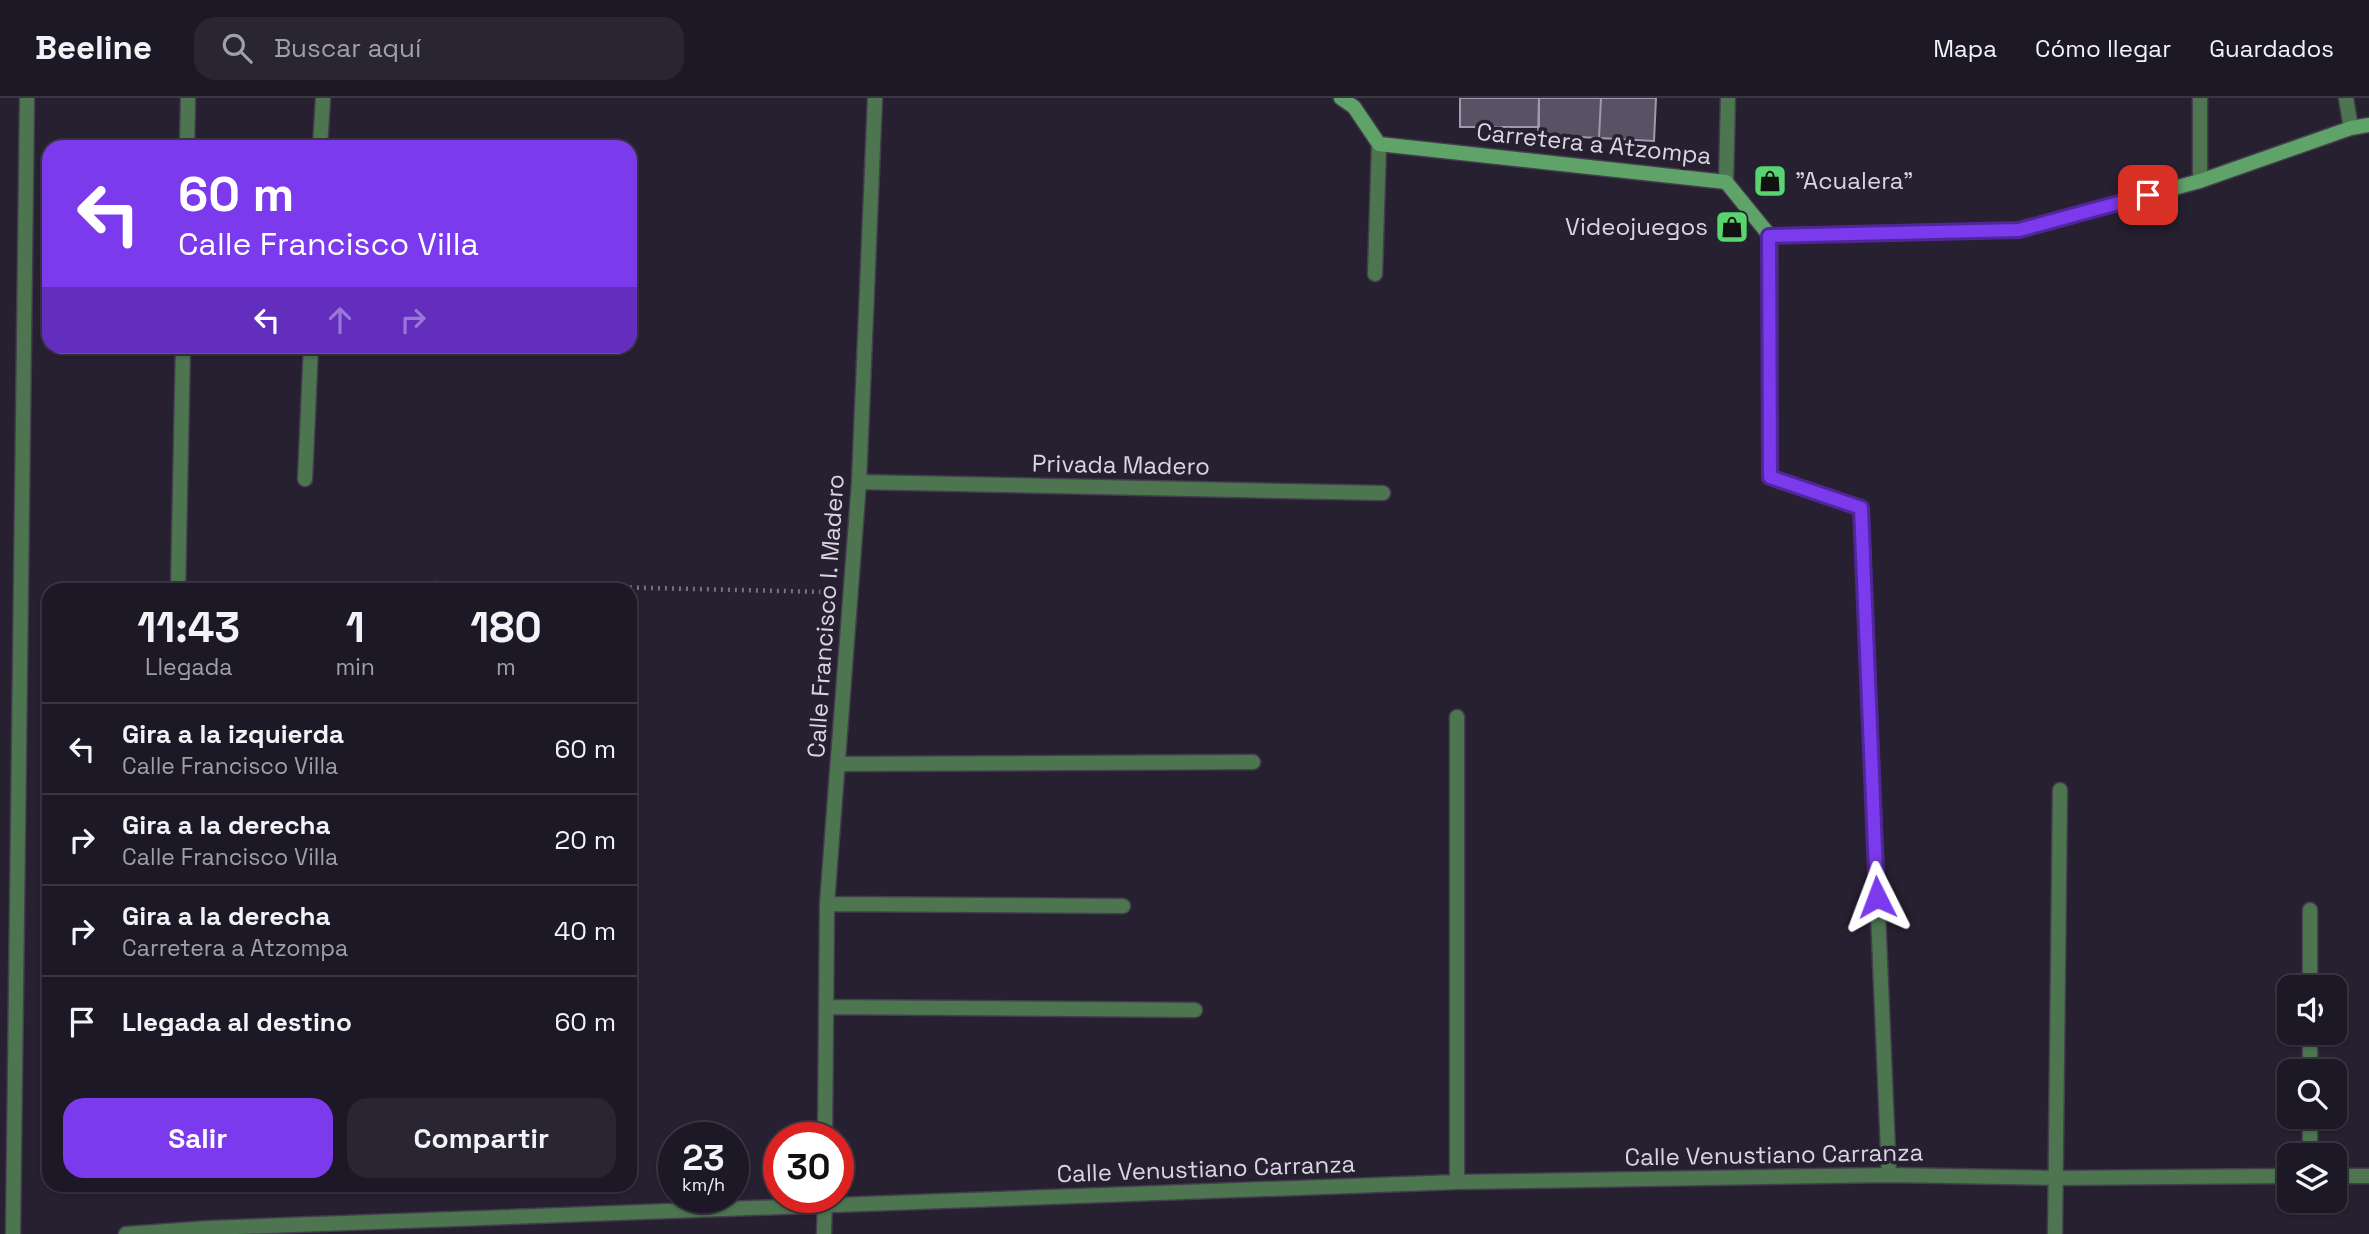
<!DOCTYPE html>
<html lang="es">
<meta charset="utf-8">
<style>
:root{--surface:#1c1825;--page:#292532;--text:#f1f3f6;--muted:#a0a0a7;--line:#3a3742;--accent:#7c3aed}
body{margin:0;font-family:"Space Grotesk",sans-serif;background:var(--page);color:var(--text);height:100vh;display:flex;flex-direction:column;font-size:26px;white-space:nowrap}
*{box-sizing:border-box;margin:0}
p{font-size:23px;color:var(--muted)}
.icon{flex:none;width:38px;height:38px;fill:none;stroke:currentColor;stroke-width:2;stroke-linecap:round;stroke-linejoin:round}
.map{position:relative;flex:1;overflow:hidden}
.sheet{position:absolute;left:42px;top:485px;width:595px;height:609px;display:flex;flex-direction:column;background:var(--surface);border-radius:21px;box-shadow:0 2px 5px #0004,0 0 0 2px var(--line)}
.sheet>*{flex:none}
.banner{position:absolute;left:42px;top:42px;width:595px;height:214px;border-radius:21px;box-shadow:0 2px 5px #0004,0 0 0 2px var(--line);background:#7c3aed;color:#fff;overflow:hidden}
.tools{position:absolute;left:2277px;top:877px;display:grid;gap:14px}
.tools a{display:grid;place-items:center;width:70px;height:70px;border-radius:14px;background:var(--surface);box-shadow:0 2px 5px #0004,0 0 0 2px var(--line);font-size:35px}
.speed{position:absolute;left:658px;top:1024px;display:flex;gap:14px;font-size:35px;font-weight:700;text-align:center}
.speed>*{display:grid;place-content:center;width:91px;height:91px;border-radius:50%;background:var(--surface);box-shadow:0 2px 5px #0004,0 0 0 2px var(--line);line-height:1}
.speed small{font-size:18px;font-weight:400}
.speed .limit{border:10px solid #d22;background:#fff;color:#111}
.pin{position:absolute;display:grid;place-items:center;width:60px;height:60px;color:#fff;margin:-30px;border-radius:14px;box-shadow:0 4px 10px #0006}
.me{position:absolute;width:77px;margin:-38px;rotate:357deg;stroke-linejoin:round;filter:drop-shadow(0 0 5px #0008)}
.turn{display:flex;align-items:center;gap:24px;height:147px;padding:0 21px;font-size:32px}
.turn .icon{width:91px;height:91px;stroke-width:2.5}
.turn b{display:block;font-size:49px;line-height:60px}
.lanes{display:flex;align-items:center;height:66px;padding:0 21px;background:#0003;justify-content:center;gap:35px;direction:ltr}
.lanes .off{opacity:.35}
.eta{display:flex;justify-content:space-evenly;align-items:center;height:119px;text-align:center}
.eta b{font-size:42px;font-weight:700;line-height:49px}
.action{display:flex;gap:14px;margin-top:auto;padding:14px 21px}
.action a{flex:1;height:80px;border-radius:21px;background:var(--accent);color:#fff;font-size:28px;font-weight:700;line-height:80px;text-align:center}
.action a+a{background:var(--page);color:var(--text)}
ul{padding:0;list-style:none}
li{display:flex;align-items:center;gap:21px;height:91px;padding:0 21px;border-top:2px solid var(--line)}
li div{flex:1}
li b{display:block;font-size:26px}
li em{font-style:normal}
header{display:flex;align-items:center;gap:42px;box-sizing:border-box;height:98px;padding:0 35px;background:var(--surface);border-bottom:2px solid var(--line)}
header strong{font-size:33px}
nav{display:flex;gap:38px;margin-inline-start:auto;font-size:24px}
.search{width:490px;height:63px;background:var(--page);display:flex;align-items:center;gap:18px;box-sizing:border-box;padding:0 24px;border-radius:21px;color:var(--muted);font-size:26px}
.map>svg:first-child{display:block}
</style>
<header>
<strong>Beeline</strong>
<div class="search"><svg class="icon" aria-label="search" viewBox="0 0 24 24"><circle cx="10" cy="10" r="6"/><path d="M15 15l6 6"/></svg>Buscar aquí</div>
<nav><a>Mapa</a><a>Cómo llegar</a><a>Guardados</a></nav>
</header>
<div class="map">
<svg width="2369" height="1136" viewBox="0 0 2369 1136">
<rect width="100%" height="100%" fill="#262031"/>
<path fill="#585265" stroke="#a099af" stroke-width="2" d="M1460,0H1539V29H1460Z
M1539,0H1601L1599,40L1538,37Z
M1601,0H1656L1654,43L1599,40Z"/>
<g fill="none" stroke-linecap="round" stroke-linejoin="round">
<defs>
<path id="street" d="M2200,0V83
M2346,0L2351,30
M187,49L188,0
M320,49L323,0
M1726,84L1728,0
M1770,138V379L1861,410L1889,1077
M1375,176L1379,46
M305,381L311,248
M859,384L1383,395
M178,492L183,248
M839,666L1253,664
M827,806L1123,808
M2310,889V812
M827,909L1195,912
M2310,973V934
M825,1040L827,806L859,384L875,0
M2310,1057V1018
M2334,1078H2369
M1457,1084V619
M13,1136L27,0
M126,1136L210,1130L1457,1084L1889,1077L2057,1080L2289,1078
M824,1136L825,1100
M2055,1136L2060,692"/>
<path id="secondary" d="M1341,0L1354,9L1379,46L1726,84L1770,138L2019,132L2200,83L2351,30L2369,27"/>
</defs>
<use href="#street" stroke="#433d4d" stroke-width="17"/>
<use href="#secondary" stroke="#433d4d" stroke-width="17"/>
<path stroke="#777281" stroke-width="4.5" stroke-dasharray="2 5" stroke-linecap="butt" d="M434,485L825,494"/>
<use href="#street" stroke="#4c7550" stroke-width="14"/>
<use href="#secondary" stroke="#5fa368" stroke-width="14"/>
</g>
<g fill="none" stroke-linecap="round" stroke-linejoin="round">
<defs>
<path id="route" d="M1877,799L1861,410L1770,379L1769,138L2019,132L2148,97"/>
</defs>
<use href="#route" stroke="#51269a" stroke-width="18"/>
<use href="#route" stroke="#7c3aed" stroke-width="12"/>
</g>
<defs>
<symbol id="shop-square" viewBox="-11 -11 22 22"><rect x="-9" y="-9" width="18" height="18" rx="4" fill="#59d56f" stroke="#262031"/><path d="M-5-2.5h2.3a2.7 3.5 0 0 1 5.4 0H5L5.5 6h-11ZM-1.5-2.5h3a1.5 2.3 0 0 0-3 0Z" fill="#111"/></symbol>
</defs>
<g fill-rule="evenodd">
<use href="#shop-square" x="1751" y="64" width="38" height="38"/>
<use href="#shop-square" x="1713" y="110" width="38" height="38"/>
</g>
<g text-anchor="middle" stroke-width="7" stroke-linejoin="round" paint-order="stroke">
<g font-size="24" fill="#d9d5e1" stroke="#262031">
<text transform="translate(1594 46) rotate(6)" y="8">Carretera a Atzompa</text>
<text transform="translate(1121 367) rotate(1)" y="8">Privada Madero</text>
<text transform="translate(826 518) rotate(-86)" y="8">Calle Francisco I. Madero</text>
<text transform="translate(1774 1057) rotate(-1)" y="8">Calle Venustiano Carranza</text>
<text transform="translate(1206 1071) rotate(-2)" y="8">Calle Venustiano Carranza</text>
</g>
<g font-size="24" fill="#d9d5e1" stroke="#262031" text-anchor="start">
<text x="1795" y="91">"Acualera"</text>
<text x="1708" y="137" text-anchor="end">Videojuegos</text>
</g>
</g>
</svg>
<div class="tools">
<a><svg class="icon" aria-label="sound" viewBox="0 0 24 24"><path d="M4 9h4l5-4v14l-5-4H4zM17 9q2 3 0 6"/></svg></a>
<a><svg class="icon" aria-label="search" viewBox="0 0 24 24"><circle cx="10" cy="10" r="6"/><path d="M15 15l6 6"/></svg></a>
<a><svg class="icon" aria-label="layers" viewBox="0 0 24 24"><path d="M12 4l9 5-9 5-9-5zM3 14l9 5 9-5"/></svg></a>
</div>
<div class="speed"><div>23<small>km/h</small></div><div class="limit">30</div></div>
<div class="pin" style="left:2148px;top:97px;background:#d93025"><svg class="icon" aria-label="arrive" viewBox="0 0 24 24"><path d="M6 21V4h12l-3 4 3 4H6"/></svg></div>
<svg class="me" style="left:1877px;top:799px" viewBox="-20 -20 40 40"><path d="M0-17L14 15 0 8-14 15z" fill="#7c3aed" stroke="#fff" stroke-width="4"/></svg>
<div class="banner">
<div class="turn"><svg class="icon" aria-label="left" viewBox="0 0 24 24"><path d="M17 20v-9H6M10 6l-5 5 5 5"/></svg><div><b>60 m</b>Calle Francisco Villa</div></div>
<div class="lanes"><svg class="icon" aria-label="left" viewBox="0 0 24 24"><path d="M17 20v-9H6M10 6l-5 5 5 5"/></svg><svg class="icon off" aria-label="ahead" viewBox="0 0 24 24"><path d="M12 20V5M6 11l6-6 6 6"/></svg><svg class="icon off" aria-label="right" viewBox="0 0 24 24"><path d="M7 20v-9h11M14 6l5 5-5 5"/></svg></div>
</div>
<section class="sheet">
<div class="eta">
<div><b>11:43</b><p>Llegada</p></div>
<div><b>1</b><p>min</p></div>
<div><b>180</b><p>m</p></div>
</div>
<ul>
<li><svg class="icon" aria-label="left" viewBox="0 0 24 24"><path d="M17 20v-9H6M10 6l-5 5 5 5"/></svg><div><b>Gira a la izquierda</b><p>Calle Francisco Villa</p></div><em>60 m</em></li>
<li><svg class="icon" aria-label="right" viewBox="0 0 24 24"><path d="M7 20v-9h11M14 6l5 5-5 5"/></svg><div><b>Gira a la derecha</b><p>Calle Francisco Villa</p></div><em>20 m</em></li>
<li><svg class="icon" aria-label="right" viewBox="0 0 24 24"><path d="M7 20v-9h11M14 6l5 5-5 5"/></svg><div><b>Gira a la derecha</b><p>Carretera a Atzompa</p></div><em>40 m</em></li>
<li><svg class="icon" aria-label="arrive" viewBox="0 0 24 24"><path d="M6 21V4h12l-3 4 3 4H6"/></svg><div><b>Llegada al destino</b></div><em>60 m</em></li>
</ul>
<div class="action"><a>Salir</a><a>Compartir</a></div>
</section>
</div>
